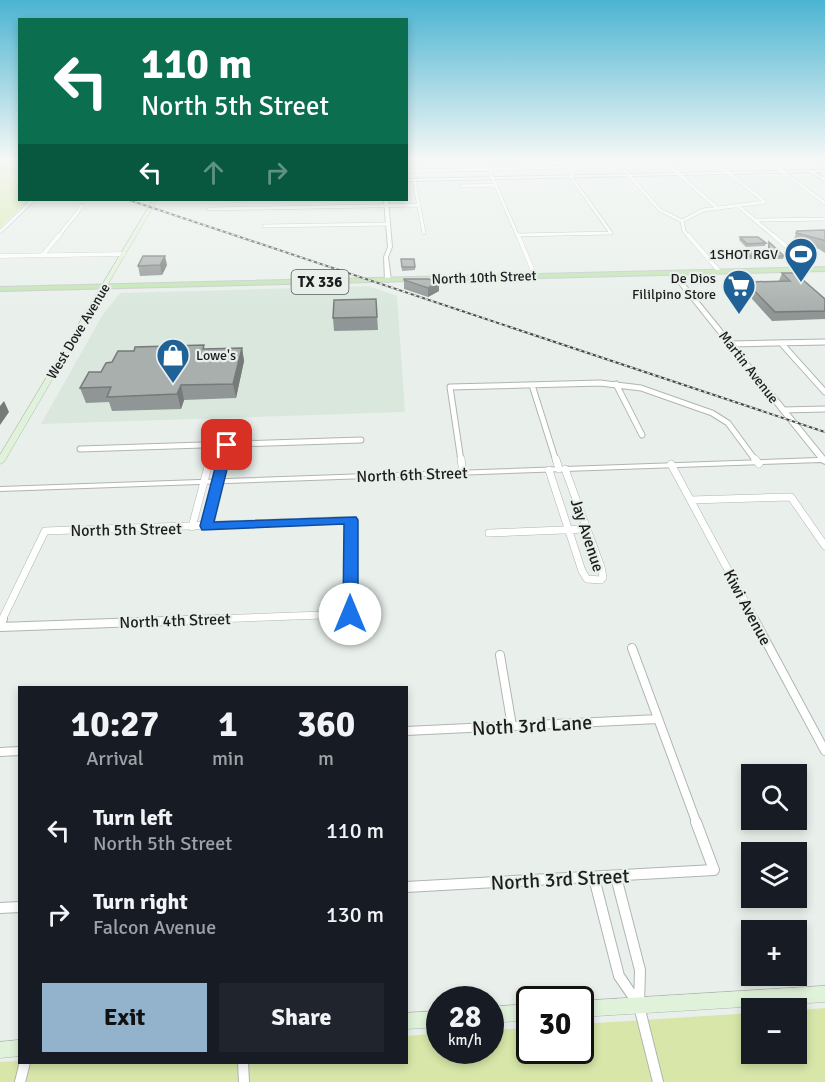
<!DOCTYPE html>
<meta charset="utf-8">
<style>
:root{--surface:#171b24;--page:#20242c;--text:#f1f3f6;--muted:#9ea1a6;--accent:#93b2cb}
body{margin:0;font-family:Signika,sans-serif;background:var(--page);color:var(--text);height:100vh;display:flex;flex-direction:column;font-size:22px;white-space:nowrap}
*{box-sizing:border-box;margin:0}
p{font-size:20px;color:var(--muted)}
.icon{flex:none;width:33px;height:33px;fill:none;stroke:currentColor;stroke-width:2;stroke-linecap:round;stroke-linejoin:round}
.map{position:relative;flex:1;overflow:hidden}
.drawer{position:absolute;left:18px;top:686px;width:390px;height:378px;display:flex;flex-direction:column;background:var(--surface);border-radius:0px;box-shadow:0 3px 9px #0003}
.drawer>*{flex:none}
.banner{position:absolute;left:18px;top:18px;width:390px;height:183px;border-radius:0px;box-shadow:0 3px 9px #0003;background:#0b6e4f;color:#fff;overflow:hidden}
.fabs{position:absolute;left:741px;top:764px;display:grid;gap:12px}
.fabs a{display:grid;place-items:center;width:66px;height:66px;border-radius:0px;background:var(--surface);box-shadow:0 3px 9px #0003;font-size:30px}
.speed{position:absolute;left:426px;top:986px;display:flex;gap:12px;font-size:30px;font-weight:700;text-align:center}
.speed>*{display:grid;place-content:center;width:78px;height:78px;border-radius:50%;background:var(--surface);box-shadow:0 3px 9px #0003;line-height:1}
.speed small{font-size:15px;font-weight:400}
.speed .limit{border:3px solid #111;border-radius:9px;background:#fff;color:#111}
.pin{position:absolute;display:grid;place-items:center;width:51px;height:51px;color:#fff;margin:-26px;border-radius:12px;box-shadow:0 3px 9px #0006}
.me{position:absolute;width:66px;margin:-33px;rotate:0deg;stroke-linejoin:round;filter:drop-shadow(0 0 4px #0008)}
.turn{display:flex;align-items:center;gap:21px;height:126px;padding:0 24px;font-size:27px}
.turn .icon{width:78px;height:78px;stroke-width:2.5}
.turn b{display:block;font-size:42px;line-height:51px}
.lanes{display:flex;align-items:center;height:57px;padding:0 24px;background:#0003;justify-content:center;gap:30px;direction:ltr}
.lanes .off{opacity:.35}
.eta{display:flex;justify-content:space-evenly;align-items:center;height:102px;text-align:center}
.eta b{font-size:36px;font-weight:700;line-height:42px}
.cta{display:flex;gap:12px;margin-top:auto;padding:12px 24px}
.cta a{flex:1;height:69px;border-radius:0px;background:var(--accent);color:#111;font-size:24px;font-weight:700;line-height:69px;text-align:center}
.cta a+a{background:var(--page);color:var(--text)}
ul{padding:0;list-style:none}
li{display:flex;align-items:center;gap:18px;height:84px;padding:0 24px}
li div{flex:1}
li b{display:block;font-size:22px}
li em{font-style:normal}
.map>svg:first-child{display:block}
</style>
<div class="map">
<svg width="825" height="1082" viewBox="0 0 825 1082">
<rect width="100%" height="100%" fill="#e9f0eb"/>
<path fill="#d9e7dd" d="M369,286L397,296L405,412L41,424L102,316L120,293Z"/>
<path fill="#d8e7a9" d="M0,160L19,166L20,200H29L0,228Z
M825,1008V1082H0V1062L19,1061L406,1062L407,1036L439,1033L440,1050H490L491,1030L529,1028L530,1050H580L581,1024L751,1013L752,1053H796L797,1010Z"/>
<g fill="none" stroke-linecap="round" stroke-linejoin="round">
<defs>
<path id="minor-far5" d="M488,159L486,163L518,237
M563,159L573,172L571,177L611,233
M606,159L626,172L660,210L682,221L684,231L689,237
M647,159L674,170L716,207
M766,159L825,203
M814,159L825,166
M406,171L569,167
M414,180L424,233
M462,186L495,185
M737,205L775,237
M209,209L419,205
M756,220L825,219
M682,221L703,210L765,202L726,171L695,159
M264,226L388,224
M0,232L33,200
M517,235L611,233
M59,237C65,224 76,218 82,205"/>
<path id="minor-far4" d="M518,235L535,276
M688,235L719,271
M773,235L813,269
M0,256L124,254
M42,256L59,235"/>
<path id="minor-far3" d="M781,343L825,392
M731,344L825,342
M616,384L642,435
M532,385L556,461
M783,410L825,409
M80,449L361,440
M209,461L213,446
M223,461L227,445
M461,461L450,387L600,383L641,388L712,413L728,423L756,461"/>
<path id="minor-far2" d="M461,459L463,473
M556,459L559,469
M755,459L759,464
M671,464L755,620
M549,470L582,571L587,579L601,580L603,577L601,567L565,469
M691,500L791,497L825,546
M206,526L223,459
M192,527L210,459
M489,533L587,529
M2,620L45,531L351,520L350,614L184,620"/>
<path id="minor-far1" d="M754,619L825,751
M0,625L3,619
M0,627L224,619
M632,648L697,824
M500,655L512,726
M406,731L658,719
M0,752L20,751"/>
<path id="minor" d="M594,878L619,976L639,1005L640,970L616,877
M406,887L714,870L696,822
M0,908L20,907
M639,1006L658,1082
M243,1062L244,1082
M20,1082L25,1062"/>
<path id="tertiary" d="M825,170V172H814L825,178V181L809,172L406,181V179Z
M384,200H388L392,247L388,257L391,280L388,282L385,280L384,257L388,247Z
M671,272H675L825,457V464L821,462L0,491V487L818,458L671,274Z"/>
<path id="secondary" d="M153,200H157L4,462L0,464V455Z
M825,986V1002L580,1017V1001Z
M530,1004V1020L490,1023V1007Z
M440,1011V1027L406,1029V1013Z
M20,1040V1056L0,1058V1042Z"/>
<path id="primary" d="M825,267V271L0,291V287Z"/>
</defs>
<use href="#minor-far5" stroke="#afb5b1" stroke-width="4"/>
<use href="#minor-far4" stroke="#afb5b1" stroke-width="4.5"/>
<use href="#minor-far3" stroke="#afb5b1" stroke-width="7"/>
<use href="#minor-far2" stroke="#afb5b1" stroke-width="8"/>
<use href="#minor-far1" stroke="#afb5b1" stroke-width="10"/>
<use href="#minor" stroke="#afb5b1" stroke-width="12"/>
<use href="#tertiary" stroke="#afb5b1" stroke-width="2"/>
<use href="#secondary" stroke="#afb5b1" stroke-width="1"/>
<use href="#primary" stroke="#c9c9c9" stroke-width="2"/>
<use href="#minor-far5" stroke="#fff" stroke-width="3"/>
<use href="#minor-far4" stroke="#fff" stroke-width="4"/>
<use href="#minor-far3" stroke="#fff" stroke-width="5"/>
<use href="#minor-far2" stroke="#fff" stroke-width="7"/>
<use href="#minor-far1" stroke="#fff" stroke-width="8"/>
<use href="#minor" stroke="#fff" stroke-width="10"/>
<use href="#tertiary" fill="#fff" fill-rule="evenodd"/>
<use href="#secondary" fill="#e0f3da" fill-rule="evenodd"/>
<use href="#primary" fill="#c2e6b4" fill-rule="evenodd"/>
<defs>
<path id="rail" d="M9,159L20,163
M129,200L825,432"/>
</defs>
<use href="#rail" stroke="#444746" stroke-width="2"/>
<use href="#rail" stroke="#e9f0eb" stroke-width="1.5" stroke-dasharray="3" stroke-linecap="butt"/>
</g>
<path fill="#909695" d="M797,231H825V253L819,249L793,242Z
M740,237L766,243L765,246L746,247L739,240Z
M769,242L784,256L783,259H749V252L768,249V245Z
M401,259L415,267V270L402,271Z
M167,265L162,275L140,276L138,266Z
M782,273L825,299V319L772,321L744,290L746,282L779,281Z
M404,279L439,291L428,297L404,289Z
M376,299L378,330L334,331L333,318Z
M242,348L244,361L236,398L184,400L181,409L112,411L109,402L86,403L80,388L112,362L205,349Z"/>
<path fill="#767a79" d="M165,256L167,265L162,275L160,265Z
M439,282V291L428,297V288Z
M242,348L244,361L236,398L233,384Z
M181,385L184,400L181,409L177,394Z
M4,401L9,412L0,425V406Z"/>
<path fill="#a8afad" stroke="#767a79" stroke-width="1.5" d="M825,230V241L823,240L796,233L797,231Z
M740,237H758L766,243L747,244Z
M769,242L784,256H750L749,252L769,249Z
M143,256H165L160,265L138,266Z
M401,259H414L415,267H402Z
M782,273H795L825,299V311L775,312L746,282L790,281Z
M404,279H428L439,282L428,288L404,280Z
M376,299L377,317L333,318L334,300Z
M204,345L203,349L242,348L233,384L181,385L177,394L107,397L111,387L80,388L89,372H101L106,363L112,362L118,351H134L135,347Z"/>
<linearGradient id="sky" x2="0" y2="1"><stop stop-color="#4bb4d2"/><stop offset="0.51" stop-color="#f5f8f6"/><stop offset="1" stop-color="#f5f8f6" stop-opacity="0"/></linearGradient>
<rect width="825" height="311" fill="url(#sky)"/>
<path fill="#1a73e8" stroke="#114b97" stroke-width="1.5" d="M227,442L233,445L214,522L356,517L358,520V614L355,618H345L343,614L344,524L202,530L200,526L221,445Z"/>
<defs>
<symbol id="stadium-pin" viewBox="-11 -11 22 30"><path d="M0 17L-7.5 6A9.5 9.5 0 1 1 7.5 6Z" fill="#206297" stroke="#e9f0eb"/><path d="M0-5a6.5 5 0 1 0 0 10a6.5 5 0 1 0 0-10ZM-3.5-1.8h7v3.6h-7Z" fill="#fff"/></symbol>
<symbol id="supermarket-pin" viewBox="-11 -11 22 30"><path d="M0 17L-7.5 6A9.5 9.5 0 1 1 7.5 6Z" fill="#206297" stroke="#e9f0eb"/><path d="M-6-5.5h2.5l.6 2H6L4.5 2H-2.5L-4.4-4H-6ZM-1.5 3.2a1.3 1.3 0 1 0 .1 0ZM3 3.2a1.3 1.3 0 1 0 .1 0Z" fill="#fff"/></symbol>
<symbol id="shop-pin" viewBox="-11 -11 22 30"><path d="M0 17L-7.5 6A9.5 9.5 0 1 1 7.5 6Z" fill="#206297" stroke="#e9f0eb"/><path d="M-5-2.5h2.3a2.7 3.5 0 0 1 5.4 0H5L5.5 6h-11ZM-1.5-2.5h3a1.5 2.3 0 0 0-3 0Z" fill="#fff"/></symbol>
</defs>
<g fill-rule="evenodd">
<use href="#stadium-pin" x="782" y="235" width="38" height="52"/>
<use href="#supermarket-pin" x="720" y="267" width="38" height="52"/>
<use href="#shop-pin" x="154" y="336" width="38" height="52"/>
</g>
<g text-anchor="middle" stroke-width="4.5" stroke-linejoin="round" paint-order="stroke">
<g font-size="14" fill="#1c1e1d" stroke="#e9f0eb" text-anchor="end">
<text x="778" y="259">1SHOT RGV</text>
<text x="716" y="283">De Dios<tspan x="716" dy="16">Fililpino Store</tspan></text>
<text x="196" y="360" text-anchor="start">Lowe's</text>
</g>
<g font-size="14" fill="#1c1e1d" stroke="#e9f0eb">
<text transform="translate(484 277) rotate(-2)" y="5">North 10th Street</text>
<text transform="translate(78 331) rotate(-59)" y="5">West Dove Avenue</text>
<text transform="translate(749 367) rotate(52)" y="5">Martin Avenue</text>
</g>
<rect fill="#e9f0eb" stroke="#5a5d5b" stroke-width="1.5" x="291.5" y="270" width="57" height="24" rx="4.5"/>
<g font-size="15" font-weight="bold" fill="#1c1e1d">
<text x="320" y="287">TX 336</text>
</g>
<g font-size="16" fill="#1c1e1d" stroke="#e9f0eb">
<text transform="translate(412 474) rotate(-2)" y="6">North 6th Street</text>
<text transform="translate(126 529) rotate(-1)" y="6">North 5th Street</text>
<text transform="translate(588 535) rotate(72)" y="6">Jay Avenue</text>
<text transform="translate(748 607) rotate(62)" y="6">Kiwi Avenue</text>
<text transform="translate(175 620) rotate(-2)" y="6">North 4th Street</text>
</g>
<g font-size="20" fill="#1c1e1d" stroke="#e9f0eb">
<text transform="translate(532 725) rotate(-3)" y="7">Noth 3rd Lane</text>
<text transform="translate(560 879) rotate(-3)" y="7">North 3rd Street</text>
</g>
</g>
</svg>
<div class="fabs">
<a><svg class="icon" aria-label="search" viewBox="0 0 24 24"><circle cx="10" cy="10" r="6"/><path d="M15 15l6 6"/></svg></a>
<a><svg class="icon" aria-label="layers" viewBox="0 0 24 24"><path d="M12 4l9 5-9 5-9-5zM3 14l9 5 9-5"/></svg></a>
<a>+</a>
<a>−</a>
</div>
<div class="speed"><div>28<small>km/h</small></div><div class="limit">30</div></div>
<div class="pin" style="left:227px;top:445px;background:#d93025"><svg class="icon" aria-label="arrive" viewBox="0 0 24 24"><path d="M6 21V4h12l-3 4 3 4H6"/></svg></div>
<svg class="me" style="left:350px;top:614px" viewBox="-20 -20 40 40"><circle r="19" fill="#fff"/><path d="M0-13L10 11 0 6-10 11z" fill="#1a73e8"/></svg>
<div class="banner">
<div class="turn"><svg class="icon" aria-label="left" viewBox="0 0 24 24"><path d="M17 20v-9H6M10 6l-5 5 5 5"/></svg><div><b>110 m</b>North 5th Street</div></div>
<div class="lanes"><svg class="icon" aria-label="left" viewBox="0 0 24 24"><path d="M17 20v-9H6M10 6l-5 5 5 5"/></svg><svg class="icon off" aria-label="ahead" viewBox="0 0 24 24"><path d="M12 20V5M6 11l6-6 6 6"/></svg><svg class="icon off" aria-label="right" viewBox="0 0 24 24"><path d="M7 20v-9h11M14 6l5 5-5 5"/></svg></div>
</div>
<section class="drawer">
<div class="eta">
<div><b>10:27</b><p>Arrival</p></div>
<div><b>1</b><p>min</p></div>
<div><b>360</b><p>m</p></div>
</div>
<ul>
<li><svg class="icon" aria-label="left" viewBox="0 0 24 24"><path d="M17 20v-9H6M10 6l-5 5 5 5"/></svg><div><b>Turn left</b><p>North 5th Street</p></div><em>110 m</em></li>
<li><svg class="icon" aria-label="right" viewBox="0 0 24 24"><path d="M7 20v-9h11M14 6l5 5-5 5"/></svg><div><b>Turn right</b><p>Falcon Avenue</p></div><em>130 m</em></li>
</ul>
<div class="cta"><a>Exit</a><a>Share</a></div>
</section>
</div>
